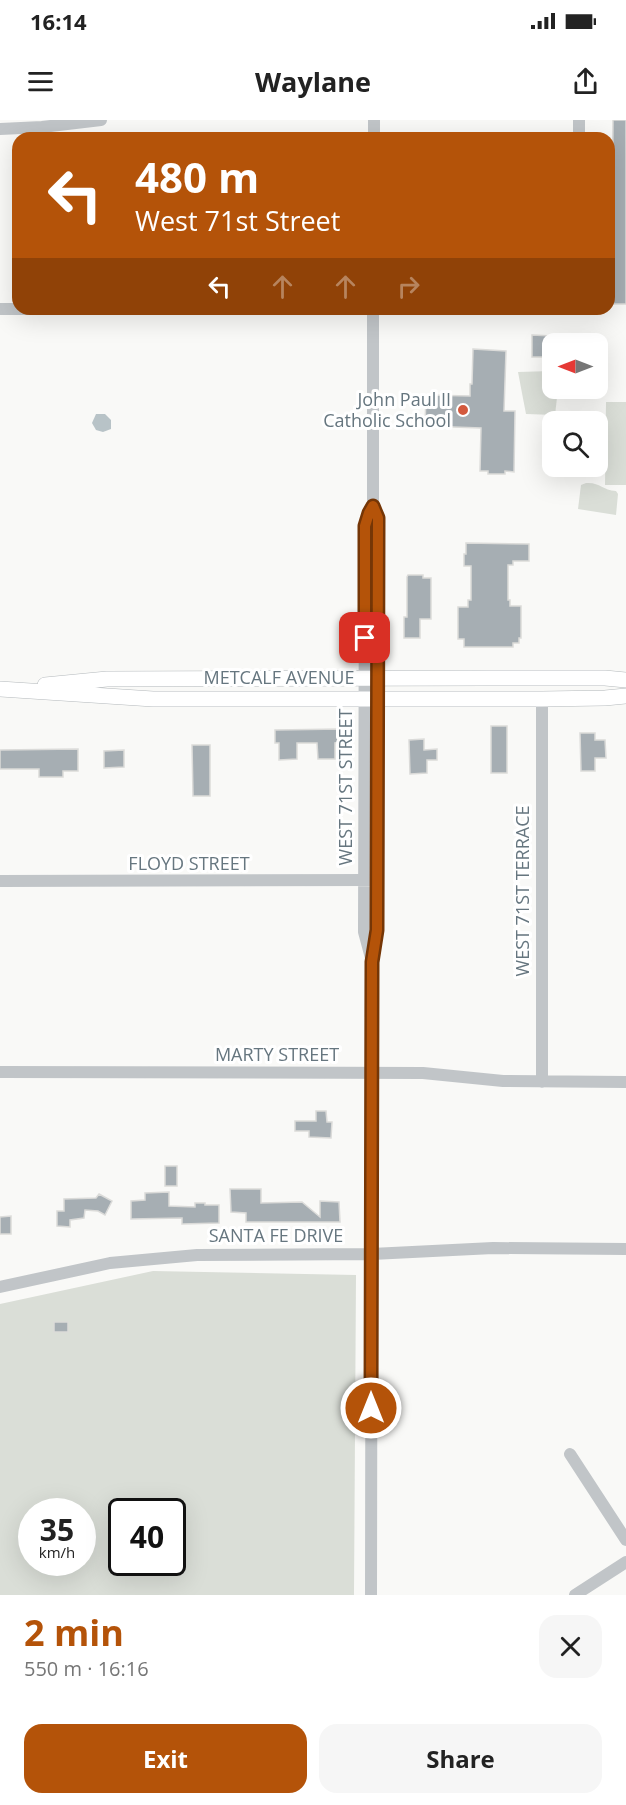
<!DOCTYPE html>
<meta charset="utf-8">
<style>
:root{--surface:#fff;--page:#f6f6f6;--text:#222;--muted:#767676;--accent:#b45309}
body{margin:0;font-family:"Open Sans",sans-serif;background:var(--page);color:var(--text);height:100vh;display:flex;flex-direction:column;font-size:22px;white-space:nowrap}
*{box-sizing:border-box;margin:0}
p{font-size:20px;color:var(--muted)}
.icon{flex:none;width:33px;height:33px;fill:none;stroke:currentColor;stroke-width:2;stroke-linecap:round;stroke-linejoin:round}
.map{position:relative;height:1475px;overflow:hidden}
.drawer{display:flex;flex-direction:column;background:var(--surface);flex:1}
.drawer>*{flex:none}
.hud{position:absolute;left:12px;top:12px;width:603px;height:183px;border-radius:18px;box-shadow:0 6px 24px #0002;background:#b45309;color:#fff;overflow:hidden}
.needle{width:39px;rotate:270deg}
.tools{position:absolute;left:542px;top:213px;display:grid;gap:12px}
.tools a{display:grid;place-items:center;width:66px;height:66px;border-radius:12px;background:var(--surface);box-shadow:0 6px 24px #0002;font-size:30px}
.speed{position:absolute;left:18px;top:1378px;display:flex;gap:12px;font-size:30px;font-weight:700;text-align:center}
.speed>*{display:grid;place-content:center;width:78px;height:78px;border-radius:50%;background:var(--surface);box-shadow:0 6px 24px #0002;line-height:1}
.speed small{font-size:15px;font-weight:400}
.speed .limit{border:3px solid #111;border-radius:9px;background:#fff;color:#111}
.pin{position:absolute;display:grid;place-items:center;width:51px;height:51px;color:#fff;margin:-26px;border-radius:12px;box-shadow:0 3px 9px #0006}
.me{position:absolute;width:66px;margin:-33px;rotate:0deg;stroke-linejoin:round;filter:drop-shadow(0 0 4px #0008)}
.turn{display:flex;align-items:center;gap:21px;height:126px;padding:0 24px;font-size:27px}
.turn .icon{width:78px;height:78px;stroke-width:2.5}
.turn b{display:block;font-size:42px;line-height:51px}
.lanes{display:flex;align-items:center;height:57px;padding:0 24px;background:#0003;justify-content:center;gap:30px;direction:ltr}
.lanes .off{opacity:.35}
.round{display:grid;place-items:center;flex:none;width:63px;height:63px;border-radius:18px;background:var(--page)}
.head{display:flex;align-items:center;justify-content:space-between;height:102px;padding:0 24px}
h1{font-size:36px;font-weight:700;line-height:45px;color:var(--accent)}
.cta{display:flex;gap:12px;margin-top:auto;padding:12px 24px}
.cta a{flex:1;height:69px;border-radius:18px;background:var(--accent);color:#fff;font-size:24px;font-weight:700;line-height:69px;text-align:center}
.cta a+a{background:var(--page);color:var(--text)}
.status{display:flex;justify-content:space-between;align-items:center;height:42px;padding:0 30px;background:var(--surface);direction:ltr}
.status svg{height:16px;fill:currentColor}
header{display:flex;justify-content:space-between;align-items:center;height:78px;padding:0 24px;background:var(--surface);font-size:27px;font-weight:700}
.map>svg:first-child{display:block}
</style>
<div class="status"><b>16:14</b><svg viewBox="0 0 49 12"><path d="M0 12V9h3v3zM5 12V6h3v6zM10 12V3h3v9zM15 12V0h3v12zM26 1h20v11H26zM47 4h2v5h-2z"/></svg></div>
<header><svg class="icon" aria-label="menu" viewBox="0 0 24 24"><path d="M4 6h16M4 12h16M4 18h16"/></svg>Waylane<svg class="icon" aria-label="share" viewBox="0 0 24 24"><path d="M12 15V3M7 8l5-5 5 5M5 13v7h14v-7"/></svg></header>
<div class="map">
<svg width="626" height="1475" viewBox="0 0 626 1475">
<rect width="100%" height="100%" fill="#f9f9f7"/>
<path fill="#daded7" fill-rule="evenodd" d="M552,251V268L558,269L555,295L526,294L518,252Z
M606,282H626V365H605Z
M586,363C600,362 602,370 616,371L618,374L616,395L578,389L581,365Z
M153,1151L356,1155L354,1475H0V1184ZM32,1392H82V1443H32ZM122,1392H172V1443H122Z"/>
<path fill="#b8c3c7" d="M96,294H105L111,300V309L103,312L96,310L92,303Z"/>
<path fill="#a6aeb3" stroke="#dbdbd9" stroke-width="1.5" d="M613,0H626V184H612Z
M532,215L552,216V237H532Z
M473,229L506,231L504,291H515L514,352L505,351V354H488V351H480L481,308L425,306L426,275L470,276V264H472Z
M466,423L529,424V441H513V445H508V480H510V486H521V518H519V523H513V527H464V519H458V487H468V480H471V446H464V434H466Z
M408,455H423V458H431V499H420V518H404V497H407V457Z
M491,606H507V653H491Z
M341,609V622L335,623V639H318L317,623H297V639L279,640V623H275V610Z
M580,613H595V620H605L606,638H595V651H581Z
M424,619V630L437,629V640H427V653L410,654L409,620Z
M192,625H210V676H193Z
M78,629V651H63V657H39V649H0V630Z
M124,630V647L104,648V631Z
M316,991H326L327,1002H332L331,1018L309,1017V1011H295V1001H316Z
M165,1046H177V1066H165Z
M230,1069H261V1083L302,1082L320,1097V1081L339,1082L340,1102H246V1093L231,1092Z
M169,1072V1086L195,1087V1083H205V1085H219V1103L182,1104V1098L131,1099V1081L145,1080V1073Z
M99,1074L112,1081L105,1095L98,1091L85,1090L84,1098L70,1100V1107L57,1106V1091H64V1079L96,1078Z
M11,1096V1114H0V1097Z
M54,1202H68V1212H54Z"/>
<g fill="none" stroke-linecap="round" stroke-linejoin="round">
<defs>
<path id="major" d="M45,565L107,559L488,558H605L626,560
M0,569L153,579H542L605,578L626,576"/>
</defs>
<use href="#major" stroke="#b4b9bc" stroke-width="16"/>
<path stroke="#c1c5c8" stroke-width="12" d="M0,9L42,7L101,0
M374,18V0
M579,18V0
M0,189H96
M0,761L371,760
M371,838L364,812L365,406L369,393L373,386
M0,952L423,953L503,961L626,962
M542,962V579
M0,1167L110,1143L197,1135L372,1134L493,1128L626,1129
M570,1334L626,1420
M371,1475L372,842L377,810L378,398L373,386V189
M575,1475L626,1442"/>
<use href="#major" stroke="#fff" stroke-width="15"/>
</g>
<g fill="none" stroke-linecap="round" stroke-linejoin="round">
<defs>
<path id="route" d="M365,518V406L369,393L373,386L378,398L377,810L372,842L371,1288"/>
</defs>
<use href="#route" stroke="#753606" stroke-width="15"/>
<use href="#route" stroke="#b45309" stroke-width="10"/>
</g>
<circle fill="#d3593d" stroke="#fff" stroke-width="2" cx="463" cy="290" r="6"/>
<g text-anchor="middle" stroke-width="6" stroke-linejoin="round" paint-order="stroke">
<g font-size="18" fill="#66767f" stroke="#fff" text-anchor="end">
<text x="451" y="286">John Paul II<tspan x="451" dy="21">Catholic School</tspan></text>
</g>
<g font-size="18" fill="#66767f" stroke="#fff">
<text x="279" y="564">METCALF AVENUE</text>
<text transform="translate(346 667) rotate(-90)" y="6">WEST 71ST STREET</text>
<text x="189" y="750">FLOYD STREET</text>
<text transform="translate(523 771) rotate(-90)" y="6">WEST 71ST TERRACE</text>
<text x="277" y="941">MARTY STREET</text>
<text x="276" y="1122">SANTA FE DRIVE</text>
</g>
</g>
</svg>
<div class="tools">
<a><svg class="needle" viewBox="-14 -14 28 28"><path d="M0-13l5 13h-10z" fill="#e53935"/><path d="M0 13l5-13h-10z" fill="#767676"/></svg></a>
<a><svg class="icon" aria-label="search" viewBox="0 0 24 24"><circle cx="10" cy="10" r="6"/><path d="M15 15l6 6"/></svg></a>
</div>
<div class="speed"><div>35<small>km/h</small></div><div class="limit">40</div></div>
<div class="pin" style="left:365px;top:518px;background:#d93025"><svg class="icon" aria-label="arrive" viewBox="0 0 24 24"><path d="M6 21V4h12l-3 4 3 4H6"/></svg></div>
<svg class="me" style="left:371px;top:1288px" viewBox="-20 -20 40 40"><circle r="17" fill="#b45309" stroke="#fff" stroke-width="3"/><path d="M0-11L8 9 0 5-8 9z" fill="#fff"/></svg>
<div class="hud">
<div class="turn"><svg class="icon" aria-label="left" viewBox="0 0 24 24"><path d="M17 20v-9H6M10 6l-5 5 5 5"/></svg><div><b>480 m</b>West 71st Street</div></div>
<div class="lanes"><svg class="icon" aria-label="left" viewBox="0 0 24 24"><path d="M17 20v-9H6M10 6l-5 5 5 5"/></svg><svg class="icon off" aria-label="ahead" viewBox="0 0 24 24"><path d="M12 20V5M6 11l6-6 6 6"/></svg><svg class="icon off" aria-label="ahead" viewBox="0 0 24 24"><path d="M12 20V5M6 11l6-6 6 6"/></svg><svg class="icon off" aria-label="right" viewBox="0 0 24 24"><path d="M7 20v-9h11M14 6l5 5-5 5"/></svg></div>
</div>
</div>
<section class="drawer">
<div class="head"><div><h1>2 min</h1><p>550 m · 16:16</p></div><a class="round"><svg class="icon" aria-label="close" viewBox="0 0 24 24"><path d="M6 6l12 12M18 6L6 18"/></svg></a></div>
<div class="cta"><a>Exit</a><a>Share</a></div>
</section>
